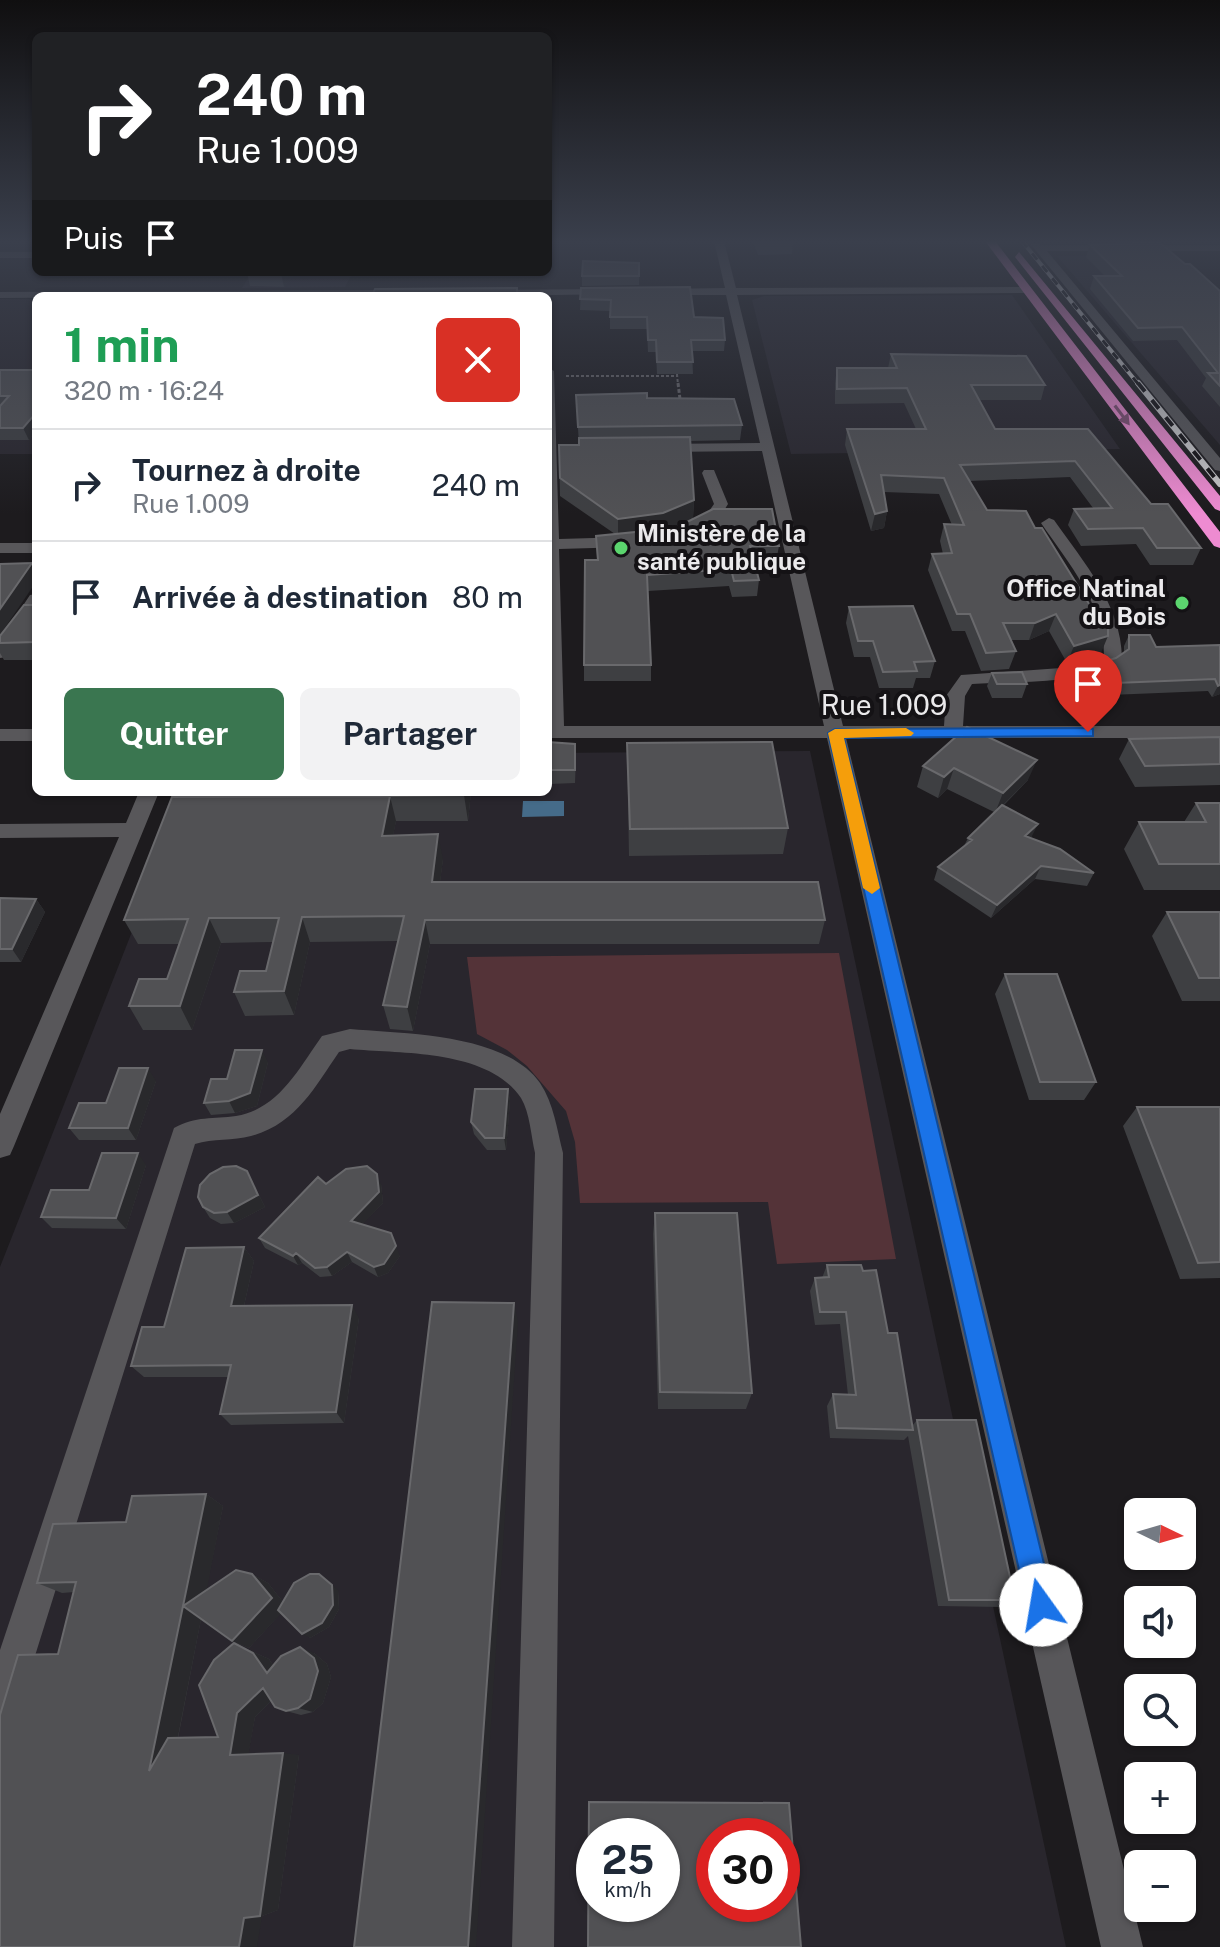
<!DOCTYPE html>
<html lang="fr">
<meta charset="utf-8">
<style>
:root{--surface:#fff;--page:#f2f2f3;--text:#1f2937;--muted:#747a83;--line:#e0e1e3;--accent:#3a7650}
body{margin:0;font-family:"Public Sans",sans-serif;background:var(--page);color:var(--text);height:100vh;display:flex;flex-direction:column;font-size:30px;white-space:nowrap}
*{box-sizing:border-box;margin:0}
p{font-size:26px;color:var(--muted)}
.icon{flex:none;width:44px;height:44px;fill:none;stroke:currentColor;stroke-width:2;stroke-linecap:round;stroke-linejoin:round}
.map{position:relative;flex:1;overflow:hidden}
.panel{position:absolute;left:32px;top:292px;width:520px;height:504px;display:flex;flex-direction:column;background:var(--surface);border-radius:12px;box-shadow:0 2px 6px #0004}
.panel>*{flex:none}
.hud{position:absolute;left:32px;top:32px;width:520px;height:244px;border-radius:12px;box-shadow:0 2px 6px #0004;background:#202124;color:#fff;overflow:hidden}
.needle{width:52px;rotate:95deg}
.fabs{position:absolute;left:1124px;top:1498px;display:grid;gap:16px}
.fabs a{display:grid;place-items:center;width:72px;height:72px;border-radius:12px;background:var(--surface);box-shadow:0 2px 6px #0004;font-size:40px}
.speed{position:absolute;left:576px;top:1818px;display:flex;gap:16px;font-size:40px;font-weight:700;text-align:center}
.speed>*{display:grid;place-content:center;width:104px;height:104px;border-radius:50%;background:var(--surface);box-shadow:0 2px 6px #0004;line-height:1}
.speed small{font-size:20px;font-weight:400}
.speed .limit{border:12px solid #d22;background:#fff;color:#111}
.pin{position:absolute;display:grid;place-items:center;width:68px;height:68px;color:#fff;margin:-82px -34px;border-radius:50% 50% 50% 0;rotate:-45deg;box-shadow:0 0 8px #0007}
.pin .icon{rotate:45deg}
.me{position:absolute;width:88px;margin:-44px;rotate:347deg;stroke-linejoin:round;filter:drop-shadow(0 0 6px #0008)}
.turn{display:flex;align-items:center;gap:28px;height:168px;padding:0 32px;font-size:36px}
.turn .icon{width:104px;height:104px;stroke-width:2.5}
.turn b{display:block;font-size:56px;line-height:68px}
.then{display:flex;align-items:center;height:76px;padding:0 32px;background:#0003;gap:16px;font-size:30px}
.round{display:grid;place-items:center;flex:none;width:84px;height:84px;border-radius:12px;background:var(--page)}
.headline{display:flex;align-items:center;justify-content:space-between;height:136px;padding:0 32px}
h1{font-size:48px;font-weight:700;line-height:60px;color:#1e9e55}
.action{display:flex;gap:16px;margin-top:auto;padding:16px 32px}
.action a{flex:1;height:92px;border-radius:12px;background:var(--accent);color:#fff;font-size:32px;font-weight:700;line-height:92px;text-align:center}
.action a+a{background:var(--page);color:var(--text)}
ul{padding:0;list-style:none}
li{display:flex;align-items:center;gap:24px;height:112px;padding:0 32px;border-top:2px solid var(--line)}
li div{flex:1}
li b{display:block;font-size:30px}
li em{font-style:normal}
.map>svg:first-child{display:block}
</style>
<div class="map">
<svg width="1220" height="1947" viewBox="0 0 1220 1947">
<rect width="100%" height="100%" fill="#1d1b1e"/>
<path fill="#29262d" fill-rule="evenodd" d="M1172,255L1220,299V445L1057,256Z
M252,272H353L345,287L242,288Z
M1012,295L1120,449L791,454L752,300L764,296Z
M0,299H36V454H0Z
M810,751L1066,1947H0V1267L187,792H548V753ZM594,1836H662V1904H594ZM714,1836H782V1904H714Z"/>
<path fill="#543338" d="M839,953L896,1259L777,1264L768,1202L580,1203L575,1142L566,1111L527,1066L507,1050L477,1034L467,957Z"/>
<path fill="#456b89" d="M523,801H564V816L522,817Z"/>
<g fill="none" stroke-linecap="round" stroke-linejoin="round">
<path stroke="#6d6b6e" stroke-width="2" stroke-dasharray="3 2" stroke-linecap="butt" d="M677,374L678,385
M566,376H677"/>
<path stroke="#6d6b6e" stroke-width="3" stroke-dasharray="4 2" stroke-linecap="butt" d="M678,383L680,399"/>
<path fill="#58575a" fill-rule="evenodd" d="M714,241H724L736,288L1026,287L1031,290L1026,293L737,295L843,726H944L946,696L961,675L1061,668L1104,655C1104,604 1069,564 1041,523L1049,518L1054,520C1084,563 1121,604 1122,658C1095,686 1010,681 972,684L965,696L963,726H1220V738H846L1143,1947H1101L827,738H548V367L554,371L559,539L628,537L636,542L628,547L559,549L564,726H824L762,451L660,452L653,448L660,444L760,443L726,295H661L656,292L661,289L725,288Z
M1028,241L1042,245H1220V251H1047L1220,458V471L1215,470Z
M0,252H36V258H0Z
M612,289L616,294L484,296L480,293L485,290Z
M404,290L408,295L0,298V292Z
M704,470H714L728,504L718,520L695,532L687,527L707,514L714,504L702,473Z
M0,543H36V553H0Z
M36,594V612L6,657L0,658V640L30,595Z
M0,729H36V741H0Z
M139,792H159L14,1146L10,1155L0,1158V1114L119,837L0,838V824L126,823Z
M350,1029C405,1034 505,1033 540,1083C554,1104 557,1130 563,1153L554,1947H512L535,1153C531,1136 530,1113 521,1098C488,1049 402,1054 350,1049L339,1052C315,1087 296,1124 251,1136C233,1141 213,1138 195,1144L19,1707L13,1720L0,1726V1650L174,1128C195,1116 214,1119 236,1116C279,1109 299,1068 322,1036Z"/>
<path fill="#ee8bd1" fill-rule="evenodd" d="M985,241H995L1220,532V548L1214,546Z
M1019,252L1220,496V511L1215,509L1015,257Z"/>
<defs>
<path id="rail-far1" d="M1022,241L1139,385"/>
<path id="rail" d="M1138,383L1220,484"/>
</defs>
<use href="#rail-far1" stroke="#c8c7c9" stroke-width="4"/>
<use href="#rail" stroke="#c8c7c9" stroke-width="6"/>
<use href="#rail-far1" stroke="#141215" stroke-width="3" stroke-dasharray="8" stroke-linecap="butt"/>
<use href="#rail" stroke="#141215" stroke-width="4" stroke-dasharray="11" stroke-linecap="butt"/>
</g>
<path fill="#3e3f42" d="M753,241H793L792,254L758,255Z
M1083,241H1143V242Z
M1090,245L1185,264L1220,291V407L1202,386L1206,378L1177,340L1133,341L1090,289L1094,276H1105L1086,257Z
M639,263V285L582,286V276Z
M247,272H296L284,287L250,286Z
M581,288L694,317L725,340L724,351H692L693,374H657L656,352H648L647,329H610V311L580,310Z
M891,354L1045,385L1041,400H979L995,429H1088L1151,504L1201,548L1193,565H1150L1136,544L1081,546L1068,525L1074,509L1093,508L1070,477L969,481L987,510L1101,653L1067,663L1049,631L1029,640H1011L1016,651L1009,669L981,671L965,631H952L928,570L932,554H943L940,541L944,524L952,525L939,494L884,492L887,511L884,528L871,531L845,445L847,429H916L904,403L835,404V383L837,368H888Z
M0,370H36V431L29,440H0Z
M576,395L647,398L742,425L740,440L690,441L694,500L693,518L669,528L779,546L776,562H754L759,580L757,596L732,597L729,586L648,591L651,665V681H584V665L597,560L596,536L615,534L560,496L559,445H579Z
M36,605V660H4L0,653V636Z
M849,607L935,661L930,678H916L913,688H879L870,657H854L846,623Z
M1129,635L1156,647L1220,645V694L1212,697L1208,691L1085,696L1077,680L1081,668L1116,658L1124,653V646Z
M992,673L1027,684L1022,698H992L987,686Z
M967,727L1028,780L1003,806L1032,836L1030,838L1094,873L1087,886L1035,879L991,918L934,880L938,867L964,846L968,838L994,812L947,789L938,798L917,787L923,766Z
M1220,737V785L1135,787L1119,759L1129,739Z
M548,742L576,757L575,783L550,784L549,790H548Z
M627,743L788,828L783,854L629,856Z
M379,792H471L468,821H396L393,835L443,859L440,882L825,920L819,944H430L413,1031L390,1029L383,1005L398,941L310,942L294,1015L245,1016L234,992L266,971L273,942L221,943L192,1030H143L129,1006L167,979L179,944H138L124,920L379,796Z
M1196,803H1220V890H1144L1124,849L1139,822H1184Z
M0,898L36,899L45,912L21,962H0Z
M1167,912H1220V1001H1182L1152,936Z
M1005,974L1096,1082L1084,1100H1029L995,994Z
M268,1062L257,1106L235,1113L211,1115L204,1103L227,1079Z
M156,1081L136,1140H79L69,1128L106,1103Z
M508,1089L510,1101L506,1150H487L474,1134L471,1122Z
M1137,1107H1220V1278L1180,1279L1123,1126Z
M146,1165L126,1229L52,1228L41,1217L89,1190Z
M253,1183L265,1207L234,1223L221,1224L210,1218L203,1207Z
M326,1184H381L383,1203L362,1224L400,1256L388,1273L378,1277L352,1262L332,1276L320,1277L302,1263L298,1265L265,1248L259,1238Z
M655,1213L752,1393L746,1409H658L653,1234Z
M244,1247L254,1261L244,1306L359,1318L344,1423L231,1425L220,1414L228,1377H144L131,1366L164,1327Z
M827,1265L863,1271L888,1333L912,1426L917,1420L1015,1600L1001,1607L938,1606L908,1436L904,1440L830,1438L827,1406L833,1394L848,1395L840,1324L815,1325L810,1291L815,1278H822Z
M206,1494L223,1506L206,1590L252,1574L268,1583L283,1602L338,1590L339,1609L329,1627L310,1638L281,1613L249,1648L232,1641L201,1619L178,1738L218,1737L234,1643L269,1659L273,1665L314,1653L327,1664L331,1677L323,1703L313,1712L301,1715L286,1711L271,1701L255,1717L248,1754L299,1755L278,1910L262,1916L74,1592L62,1593L37,1583L126,1522Z"/>
<path fill="#29292c" d="M282,272H296L284,287L281,273Z
M36,413V431L29,440L23,428Z
M694,500L693,518L662,531L618,537V519Z
M887,511L884,528L871,531L875,514Z
M32,563L36,572V582L0,635V609Z
M1056,614L1049,631L1029,640L1035,623Z
M1108,636L1101,653L1067,663L1074,646Z
M1220,685V694L1212,697L1218,686Z
M1037,760L1028,780L995,813L1003,793Z
M954,768L947,789L938,798L944,777Z
M464,792H471L468,821L464,795Z
M390,796L396,821L388,861L382,836Z
M1038,824L1032,836L1020,849L1025,836Z
M438,834L443,859L437,907L432,882Z
M1041,866L1035,879L991,918L997,905Z
M36,899L45,912L21,962L12,949Z
M302,917L310,942L294,1015L284,991Z
M209,918L221,943L192,1030L180,1006Z
M425,920L430,944L413,1031L407,1007Z
M262,1050L268,1062L257,1106L235,1113L229,1101Z
M148,1068L156,1081L136,1140L128,1128Z
M508,1089L510,1101L506,1150L504,1138Z
M138,1153L146,1165L126,1229L116,1218Z
M247,1171L265,1207L234,1223L227,1212Z
M377,1174L381,1184L383,1203L356,1231L351,1221Z
M396,1246L400,1256L388,1273L378,1277L374,1267Z
M244,1247L254,1261L241,1319L231,1306Z
M347,1252L352,1262L332,1276L327,1267Z
M296,1253L302,1263L298,1265L293,1256Z
M514,1303L518,1322L476,1947H468Z
M352,1305L359,1318L344,1423L336,1412Z
M206,1494L223,1506L202,1614L183,1606Z
M252,1574L268,1583L287,1607L249,1648L232,1641Z
M319,1574L338,1590L339,1609L329,1627L310,1638L302,1634Z
M183,1606L202,1614L171,1772L149,1771Z
M234,1643L269,1659L282,1679L267,1673Z
M300,1647L314,1653L327,1664L331,1677L323,1703L313,1712L298,1708Z
M263,1688L279,1693L255,1717L248,1757L230,1755L237,1713Z
M283,1753L299,1755L278,1910L262,1916L257,1947H239L244,1918Z"/>
<path fill="#515154" stroke="#69696c" stroke-width="2" fill-rule="evenodd" d="M1159,242L1185,264H1190L1220,291V386L1208,373H1218L1182,327L1138,328L1094,276H1122L1090,245Z
M583,261L639,263V276H582Z
M247,272H282L281,273Z
M690,287L694,317L723,318L725,340H691L693,362H657L656,340H648L647,317H610L611,300L580,299L581,288Z
M517,288V296H372L375,289Z
M891,354L1026,356L1045,385H971L995,429H1088L1151,504H1168L1201,548H1157L1143,528L1088,529L1074,509L1112,508L1075,461L960,465L987,510L1026,511L1035,528H1042L1104,628H1108V636L1074,646L1056,614L1035,623H1003L1016,651L986,653L970,614H957L932,554L952,553L944,524L964,525L944,478L881,475L887,511L875,514L847,429H926L907,388L837,389V368H897Z
M0,370H36V413L23,428H0V406L9,396H0Z
M647,393V398L734,399L742,425L578,427L576,395Z
M690,437L694,500L663,513L618,519L560,478L559,445H579V438Z
M713,509H772L779,546H750L759,580L734,581L731,569L647,575L651,665H584L585,560H598L596,536L675,528Z
M32,563L0,609V564Z
M24,605H36V642L0,643V636Z
M913,606L935,661L914,662L917,671L883,672L873,641H858L849,607Z
M1129,635H1150L1156,647L1220,645V685L1218,686L1215,679L1090,684L1081,668L1116,658L1129,649Z
M1022,672L1027,684H997L992,673Z
M967,727L1037,760L1003,793L954,768L944,777L923,766Z
M1220,737V764L1145,766L1129,739Z
M548,742L575,744V770H549L548,777Z
M772,742L788,828L630,829L627,743Z
M379,792H464V795L379,796Z
M390,796L382,836L438,834L432,882H818L825,920H425L407,1007L383,1005L404,916L302,917L284,991L234,992L240,971H266L279,918H209L180,1006H129L139,979H167L188,919L124,920L172,797Z
M1196,803H1220V864H1159L1139,822H1206Z
M1002,805L1038,824L1025,836L1060,849L1094,873L1041,866L997,905L938,867L972,840L968,838Z
M0,898L36,899L12,949H0Z
M1167,912H1220V978H1199Z
M1005,974H1057L1096,1082H1040Z
M235,1050H262L250,1093L229,1101L204,1103L211,1079H227Z
M119,1068H148L128,1128H69L79,1103H106Z
M475,1089H508L504,1138H485L471,1122Z
M1137,1107H1220V1262L1198,1263Z
M102,1153H138L116,1218L41,1217L51,1190H89Z
M236,1166L247,1171L258,1195L227,1212L214,1213L203,1207L198,1197L200,1185L210,1174L223,1167Z
M367,1166L377,1174L379,1192L351,1221L391,1233L396,1246L384,1264L374,1267L347,1252L327,1267L315,1268L296,1253L293,1256L259,1238L318,1177L326,1184L346,1169Z
M655,1213H737L752,1393L660,1392Z
M244,1247L231,1306L352,1305L336,1412L220,1414L231,1365L131,1366L142,1327H164L186,1248Z
M827,1265H861L863,1271L876,1270L888,1333H897L913,1430L837,1428L833,1394L856,1395L846,1312H820L815,1278L829,1277Z
M432,1302L514,1303L468,1947H354Z
M917,1420H976L1015,1600H949Z
M206,1494L183,1606L236,1570L252,1574L272,1598L232,1641L183,1606L149,1771L168,1738L218,1737L199,1685L214,1660L234,1643L253,1653L267,1673L281,1656L300,1647L314,1658L318,1671L310,1699L298,1708L286,1711L275,1707L263,1688L237,1713L230,1755L283,1753L260,1916L244,1918L239,1947H0V1715L18,1655L58,1654L76,1582L37,1583L53,1524L126,1522L132,1496Z
M310,1574H319L332,1585L333,1605L322,1623L302,1634L278,1610L294,1583Z
M589,1802L789,1803L801,1947H588ZM594,1836H662V1904H594ZM714,1836H782V1904H714Z"/>
<defs><path id="oneway-solid" d="M-6-.8H1V-3.2L6.5 0L1 3.2V.8H-6Z" transform="scale(2)"/></defs>
<use fill="#814e73" href="#oneway-solid" transform="translate(1122 415) rotate(53)"/>
<linearGradient id="sky" x2="0" y2="1"><stop stop-color="#100f10"/><stop offset="0.47" stop-color="#3a3f4c"/><stop offset="1" stop-color="#3a3f4c" stop-opacity="0"/></linearGradient>
<rect width="1220" height="514" fill="url(#sky)"/>
<path fill="#1a73e8" stroke="#114b97" stroke-width="2" d="M1088,728L1093,729V736L844,738L1054,1605L1050,1614L1041,1618L1031,1614L1027,1605L828,733L835,729Z"/>
<path fill="#f59e0b" d="M906,728L914,733L911,736L844,738L880,888L872,894L863,888L828,733L835,729Z"/>
<g fill="#5bd56e" stroke="#141215" stroke-width="3">
<circle cx="621" cy="548" r="8"/>
<circle cx="1182" cy="603" r="8"/>
</g>
<g text-anchor="middle" stroke-width="8" stroke-linejoin="round" paint-order="stroke">
<g font-size="24" font-weight="bold" fill="#ebeaec" stroke="#141215" text-anchor="start">
<text x="637" y="542">Ministère de la<tspan x="637" dy="28">santé publique</tspan></text>
<text x="1166" y="597" text-anchor="end">Office Natinal<tspan x="1166" dy="28">du Bois</tspan></text>
</g>
<g font-size="28" fill="#ebeaec" stroke="#141215">
<text x="884" y="715">Rue 1.009</text>
</g>
</g>
</svg>
<div class="fabs">
<a><svg class="needle" viewBox="-14 -14 28 28"><path d="M0-13l5 13h-10z" fill="#e53935"/><path d="M0 13l5-13h-10z" fill="#747a83"/></svg></a>
<a><svg class="icon" aria-label="sound" viewBox="0 0 24 24"><path d="M4 9h4l5-4v14l-5-4H4zM17 9q2 3 0 6"/></svg></a>
<a><svg class="icon" aria-label="search" viewBox="0 0 24 24"><circle cx="10" cy="10" r="6"/><path d="M15 15l6 6"/></svg></a>
<a>+</a>
<a>−</a>
</div>
<div class="speed"><div>25<small>km/h</small></div><div class="limit">30</div></div>
<div class="pin" style="left:1088px;top:732px;background:#d93025"><svg class="icon" aria-label="arrive" viewBox="0 0 24 24"><path d="M6 21V4h12l-3 4 3 4H6"/></svg></div>
<svg class="me" style="left:1041px;top:1605px" viewBox="-20 -20 40 40"><circle r="19" fill="#fff"/><path d="M0-13L10 11 0 6-10 11z" fill="#1a73e8"/></svg>
<div class="hud">
<div class="turn"><svg class="icon" aria-label="right" viewBox="0 0 24 24"><path d="M7 20v-9h11M14 6l5 5-5 5"/></svg><div><b>240 m</b>Rue 1.009</div></div>
<div class="then">Puis<svg class="icon" aria-label="arrive" viewBox="0 0 24 24"><path d="M6 21V4h12l-3 4 3 4H6"/></svg></div>
</div>
<section class="panel">
<div class="headline"><div><h1>1 min</h1><p>320 m · 16:24</p></div><a class="round" style="background:#d93025;color:#fff"><svg class="icon" aria-label="close" viewBox="0 0 24 24"><path d="M6 6l12 12M18 6L6 18"/></svg></a></div>
<ul>
<li><svg class="icon" aria-label="right" viewBox="0 0 24 24"><path d="M7 20v-9h11M14 6l5 5-5 5"/></svg><div><b>Tournez à droite</b><p>Rue 1.009</p></div><em>240 m</em></li>
<li><svg class="icon" aria-label="arrive" viewBox="0 0 24 24"><path d="M6 21V4h12l-3 4 3 4H6"/></svg><div><b>Arrivée à destination</b></div><em>80 m</em></li>
</ul>
<div class="action"><a>Quitter</a><a>Partager</a></div>
</section>
</div>
